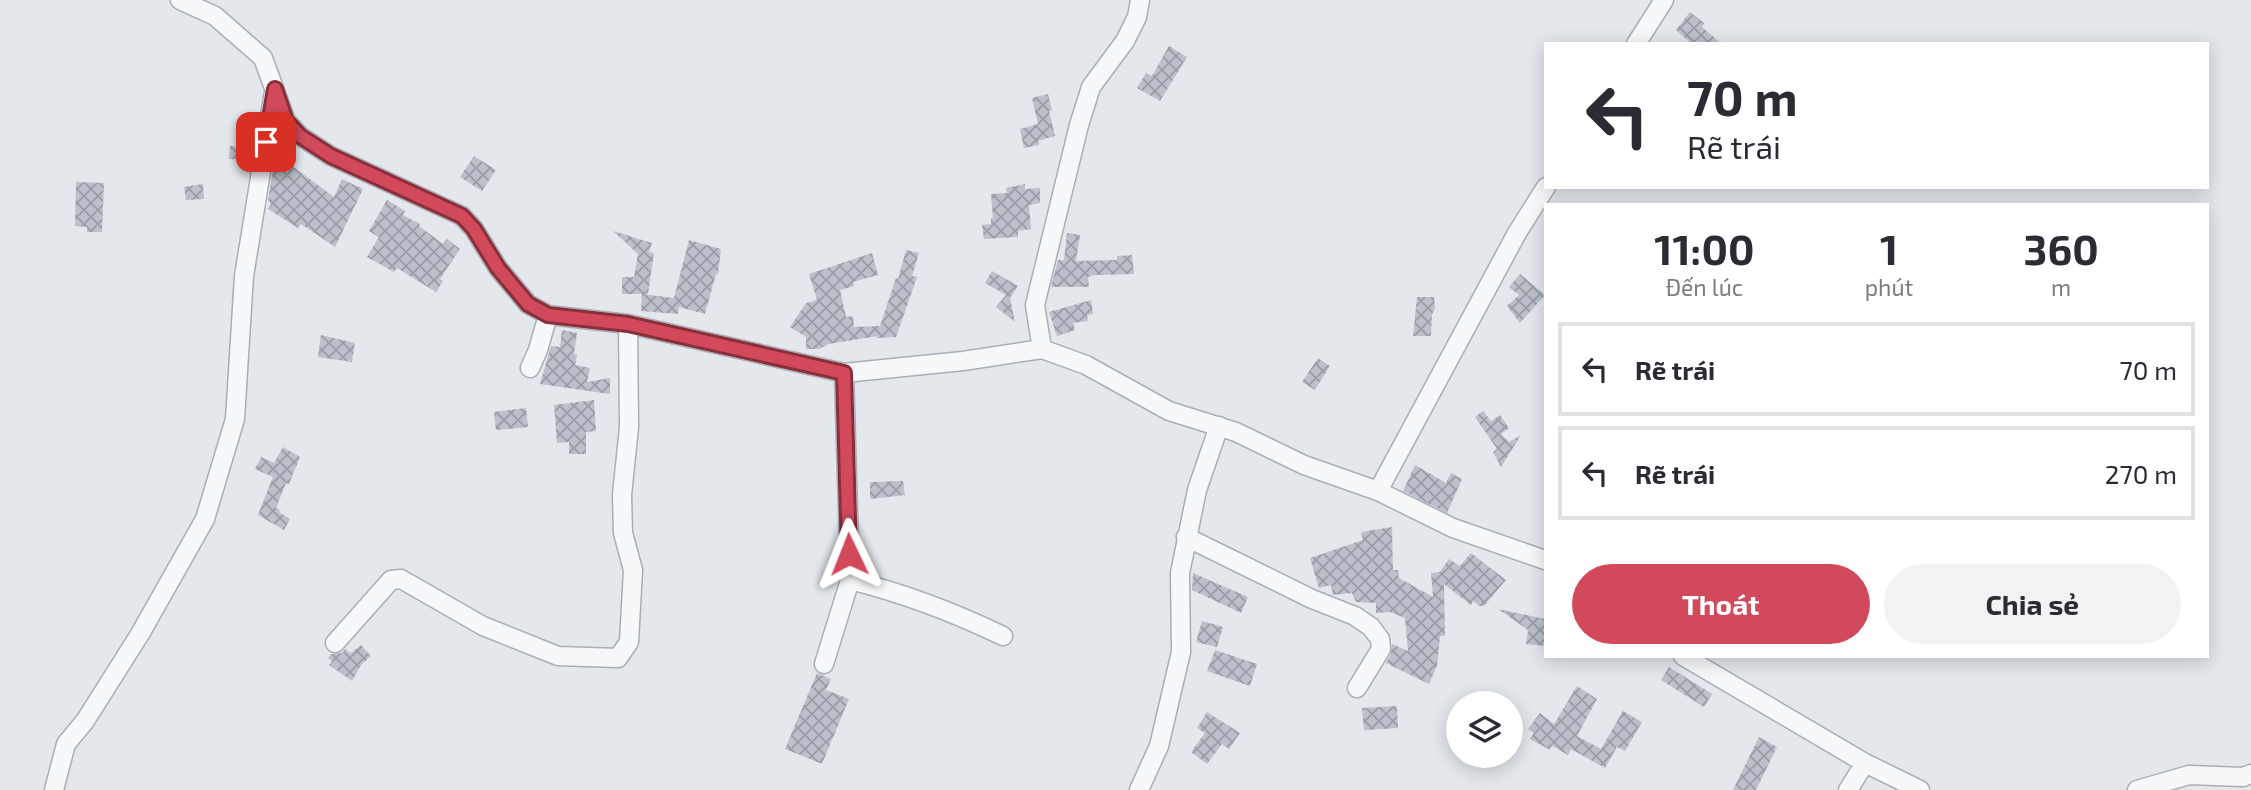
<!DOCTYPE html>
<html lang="vi">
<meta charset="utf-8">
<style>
:root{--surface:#fff;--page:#f2f2f3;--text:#2b2b33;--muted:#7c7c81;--line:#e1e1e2;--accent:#d1495b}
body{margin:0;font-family:"Exo 2",sans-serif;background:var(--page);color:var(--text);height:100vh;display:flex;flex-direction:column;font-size:26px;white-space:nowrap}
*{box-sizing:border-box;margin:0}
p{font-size:23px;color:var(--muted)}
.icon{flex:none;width:38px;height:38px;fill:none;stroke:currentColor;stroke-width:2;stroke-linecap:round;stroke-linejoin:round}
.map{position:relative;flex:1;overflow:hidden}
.side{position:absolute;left:1544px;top:203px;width:665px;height:455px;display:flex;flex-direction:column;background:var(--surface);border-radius:0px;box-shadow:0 4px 18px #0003}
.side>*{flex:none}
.hud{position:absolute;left:1544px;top:42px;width:665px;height:147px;border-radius:0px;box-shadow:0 4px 18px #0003;background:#fff;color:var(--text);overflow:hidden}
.buttons{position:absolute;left:1446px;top:691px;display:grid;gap:14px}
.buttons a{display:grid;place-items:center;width:77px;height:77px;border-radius:50%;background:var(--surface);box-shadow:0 4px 18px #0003;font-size:35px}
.pin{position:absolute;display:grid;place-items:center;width:60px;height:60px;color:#fff;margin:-30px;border-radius:14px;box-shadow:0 4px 10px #0006}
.me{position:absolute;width:77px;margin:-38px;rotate:358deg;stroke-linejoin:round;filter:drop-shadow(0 0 5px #0008)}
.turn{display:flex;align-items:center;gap:24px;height:147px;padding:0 28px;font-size:32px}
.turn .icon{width:91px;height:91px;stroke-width:2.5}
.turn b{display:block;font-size:49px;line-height:60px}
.eta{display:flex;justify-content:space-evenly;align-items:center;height:119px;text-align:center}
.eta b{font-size:42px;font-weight:700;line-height:49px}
.primary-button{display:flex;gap:14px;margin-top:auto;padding:14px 28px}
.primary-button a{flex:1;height:80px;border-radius:42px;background:var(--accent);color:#fff;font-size:28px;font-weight:700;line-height:80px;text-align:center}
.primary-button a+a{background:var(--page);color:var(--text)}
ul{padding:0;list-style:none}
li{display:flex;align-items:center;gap:21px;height:94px;margin:0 14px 10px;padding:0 14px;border:4px solid var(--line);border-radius:0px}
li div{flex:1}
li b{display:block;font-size:26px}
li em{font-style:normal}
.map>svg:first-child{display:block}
</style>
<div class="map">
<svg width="2251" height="790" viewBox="0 0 2251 790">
<defs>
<pattern id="building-cross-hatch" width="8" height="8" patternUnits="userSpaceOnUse" patternTransform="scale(1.75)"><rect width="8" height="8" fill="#bbc0ca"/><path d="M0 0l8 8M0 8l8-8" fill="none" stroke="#989da6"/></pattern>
</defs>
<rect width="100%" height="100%" fill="#e4e7ec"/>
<path fill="url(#building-cross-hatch)" d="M1690,12L1704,23L1702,27L1722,44H1692L1676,30Z
M1169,46L1187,57L1160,101L1137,88L1146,73L1152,76Z
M1048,94L1052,110L1049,111L1051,119L1055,136L1038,141L1039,145L1024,148L1020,129L1038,124L1032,98Z
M230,146L250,148L249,160L229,159Z
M474,156L496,170L482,191L460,177Z
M291,165L334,197L342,179L363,189L335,247L301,224L298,228L268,209L271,204L268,201L273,170L275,166L286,172Z
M76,182L104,183L102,232H87V227L75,226Z
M203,184L204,199L186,200L184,187Z
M1025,184V189L1040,188V203L1029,205L1031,229L1018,231V237L984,239L982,225L991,224V218H993L991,194L1007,193L1006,188Z
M387,200L405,211L403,215L420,224L419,226L443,244L447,239L460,249L440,279L443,281L436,292L397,268L394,272L367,257L379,237L369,231Z
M613,231L652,243L649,252L654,253L648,294H622V277H634L638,254Z
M1067,233L1080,235L1076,261L1117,260V256L1132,255L1134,274L1094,275L1088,277L1089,287H1051L1058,260H1064Z
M689,240L721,249L718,274H716L705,314L679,307L678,314L641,311L642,294L674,298Z
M906,250L919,253L912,276L917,277L896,337L876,338L877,336L829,344L819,349H806V337L790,327L806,303L817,300L809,274L872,253L878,275L853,282L854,286L840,290L846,317L853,316L854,327L880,326L896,278L898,279Z
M992,271L1018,286L1010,298L1015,322L996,307L1006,295L985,283Z
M1520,274L1545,295L1520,323L1507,306L1519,295L1509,287Z
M1417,297H1434L1435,309L1432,314L1431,336H1413Z
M1091,300L1093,314L1087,315L1088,321L1073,323L1075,330L1057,336L1049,312Z
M562,330L577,333L574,354L577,355L575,365L590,368L587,382L610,378V394L540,384L551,346L560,347Z
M321,335L355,343L352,362L318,357Z
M1318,358L1330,366L1315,390L1302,382Z
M594,400L596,431L586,432V454H569V442L557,443L554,405Z
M526,408L528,427L496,430L494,412Z
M1483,411L1491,421L1500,415L1509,428L1501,434L1509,442L1521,435L1501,467L1493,452L1497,449L1475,417Z
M283,447L300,457L289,484L286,483L276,508L280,510L279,512L290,519L284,530L258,515L273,477L255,469L261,457L274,463Z
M1415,465L1446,483L1451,473L1462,479L1447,513L1403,491Z
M903,481L905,495L870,499V482Z
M1392,527L1393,570H1398L1399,578L1433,597L1431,573L1440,572L1449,559L1460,566L1471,553L1506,580L1484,606H1479L1473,601L1471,605L1444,584L1445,636H1440L1437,666L1429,684L1386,663L1391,654L1392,644L1408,651L1405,618L1390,612L1376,613V603L1356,602L1352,593L1333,595L1331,585L1319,588L1310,558L1363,540L1361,532Z
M1193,573L1248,597L1241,613L1192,590Z
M1498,609L1545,619V646L1526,644L1528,630Z
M1202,621L1223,627L1217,647L1196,642Z
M361,645L371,656L361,665L352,681L329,665L332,662L328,658L331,654L342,653L345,649L351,653Z
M1215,650L1257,664L1250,686L1207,671Z
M1669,667L1712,694L1704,707L1661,680Z
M817,673L831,679L826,690L849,699L822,764L785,749Z
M1577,686L1597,699L1577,736L1601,749L1623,711L1642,722L1625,751L1617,747L1605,768L1571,749L1568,755L1552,746L1550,750L1530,739L1534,733L1528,729L1540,713L1554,724Z
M1397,706L1398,728L1364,730L1362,708Z
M1207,712L1240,733L1229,749L1222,744L1207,764L1191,752L1205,733L1197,728Z
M1759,737L1777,747L1756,790H1733Z"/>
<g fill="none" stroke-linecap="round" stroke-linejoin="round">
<defs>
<path id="street" d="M180,0L215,16L263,58L286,121L300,136L331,156L462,216L474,229L498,268L528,304L548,315L628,324L844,373L963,361L1042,349L1086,365L1169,411L1236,432L1304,465L1378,491L1453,528L1545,560
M1636,44L1664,0
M1042,349L1035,305L1079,125L1091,87L1125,41L1137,17L1140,0
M530,368L538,350L548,315
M1378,491L1517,233L1546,187
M1186,537L1312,599L1355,616L1371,627L1380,639L1381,649L1357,688
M850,580C903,593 953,612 1003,636
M335,643L391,580L401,579L483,626L558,656L618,658L629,642L633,570L623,533L622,495L629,427L628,324
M1683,656L1865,763L1848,790
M824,664L850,580L844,373
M1865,763L1920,790
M54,790L66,744L85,721L140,634L205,519L235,419L244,276L274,92
M1139,790L1159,746L1181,652L1180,573L1197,490L1219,426
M2137,790L2189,775L2243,777L2251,774"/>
</defs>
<use href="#street" stroke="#a9aeb7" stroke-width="21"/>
<use href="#street" stroke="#f7f8fa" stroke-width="18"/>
</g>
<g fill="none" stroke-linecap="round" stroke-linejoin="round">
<defs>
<path id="route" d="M266,142L275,89L286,121L300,136L331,156L462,216L474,229L498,268L528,304L548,315L628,324L844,373L849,554"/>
</defs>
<use href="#route" stroke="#882f3b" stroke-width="18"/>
<use href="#route" stroke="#d1495b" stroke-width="12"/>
</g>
</svg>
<div class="buttons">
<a><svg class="icon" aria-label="layers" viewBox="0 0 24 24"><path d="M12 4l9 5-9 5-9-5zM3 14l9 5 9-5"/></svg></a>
</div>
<div class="pin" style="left:266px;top:142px;background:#d93025"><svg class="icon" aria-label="arrive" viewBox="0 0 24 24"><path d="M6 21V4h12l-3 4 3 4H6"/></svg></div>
<svg class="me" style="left:849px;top:554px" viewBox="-20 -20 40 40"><path d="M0-17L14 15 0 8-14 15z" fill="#d1495b" stroke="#fff" stroke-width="4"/></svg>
<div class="hud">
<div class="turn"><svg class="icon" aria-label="left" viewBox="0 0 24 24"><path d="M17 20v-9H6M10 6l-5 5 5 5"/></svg><div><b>70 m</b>Rẽ trái</div></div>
</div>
<section class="side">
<div class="eta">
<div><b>11:00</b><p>Đến lúc</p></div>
<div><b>1</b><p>phút</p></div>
<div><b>360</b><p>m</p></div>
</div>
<ul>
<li><svg class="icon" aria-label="left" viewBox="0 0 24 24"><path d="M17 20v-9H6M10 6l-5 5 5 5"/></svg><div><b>Rẽ trái</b></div><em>70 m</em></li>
<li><svg class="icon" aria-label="left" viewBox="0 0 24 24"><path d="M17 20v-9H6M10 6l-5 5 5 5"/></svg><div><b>Rẽ trái</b></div><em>270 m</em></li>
</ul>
<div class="primary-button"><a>Thoát</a><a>Chia sẻ</a></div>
</section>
</div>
